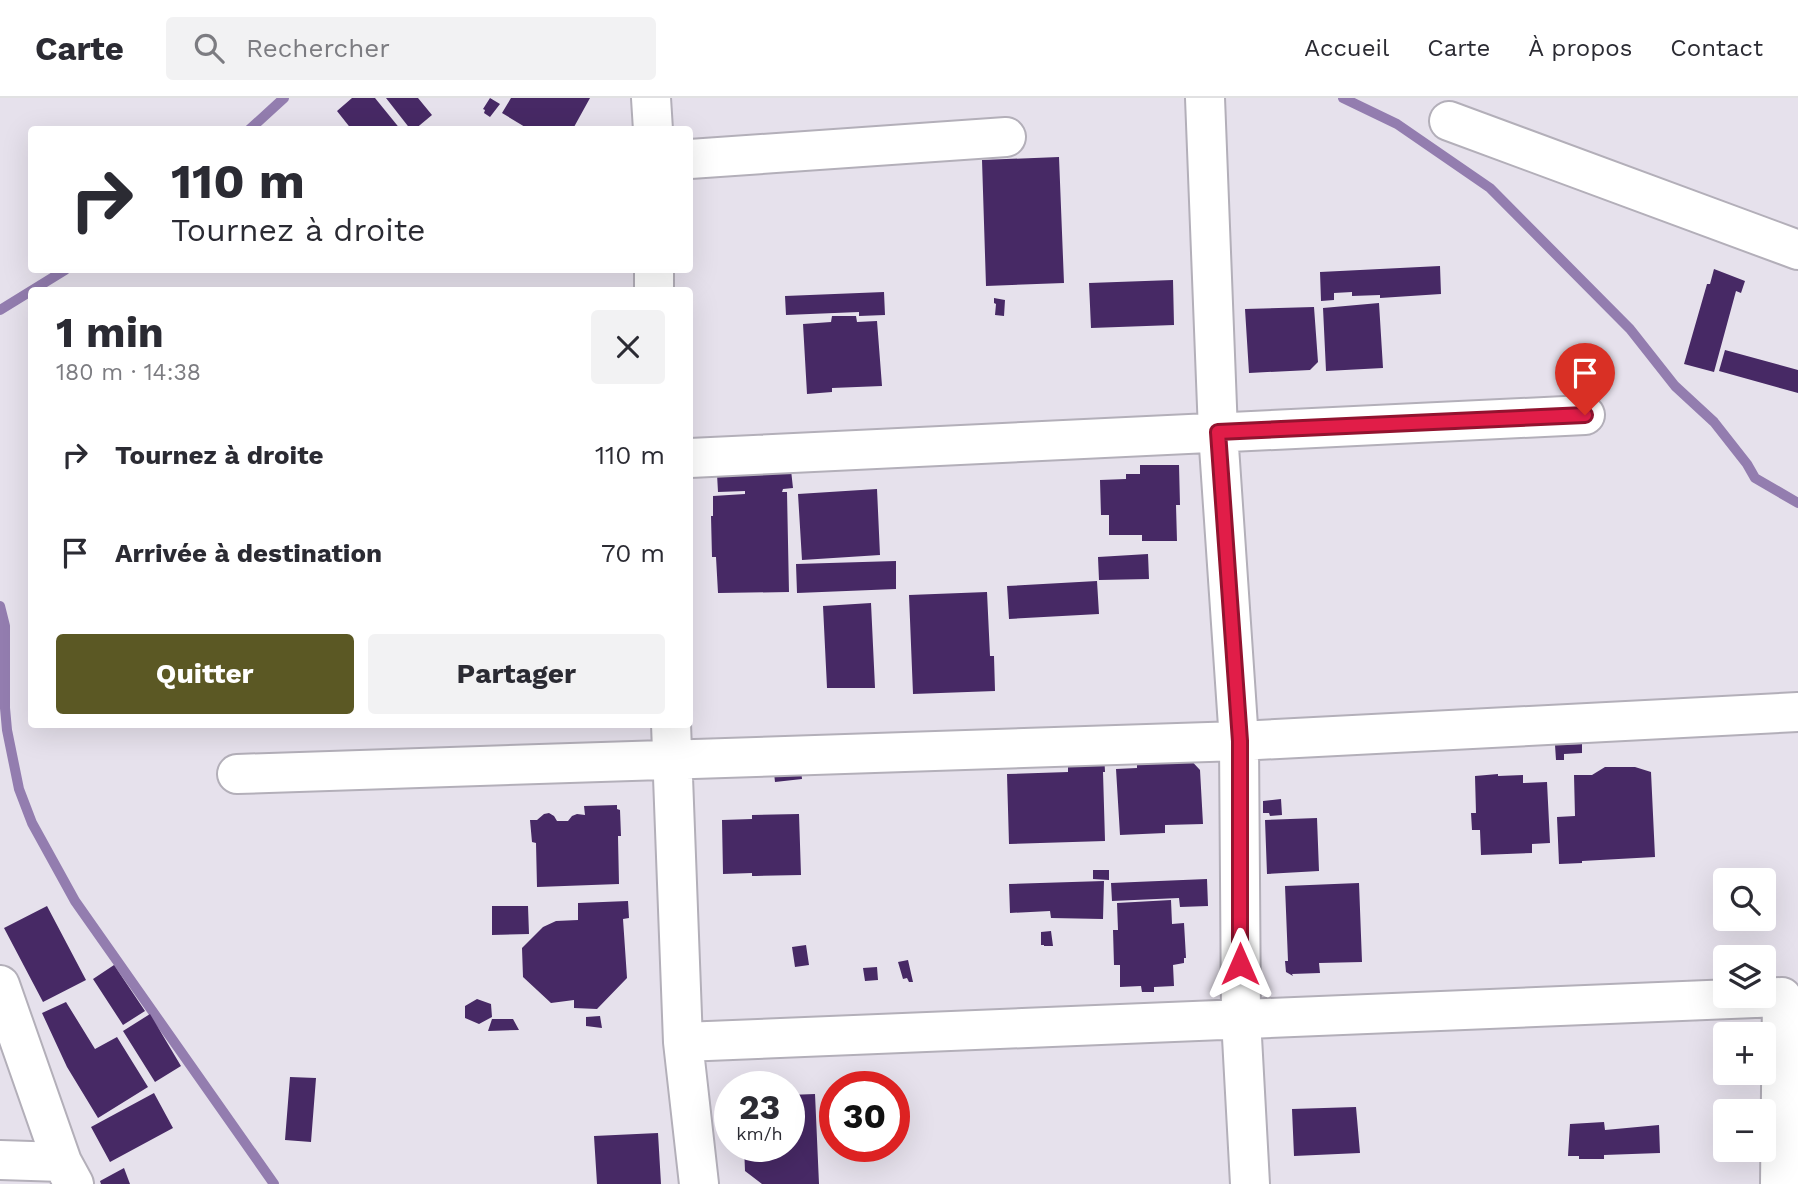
<!DOCTYPE html>
<html lang="fr">
<meta charset="utf-8">
<style>
:root{--surface:#fff;--page:#f2f2f3;--text:#2b2b33;--muted:#7c7c81;--line:#e1e1e2;--accent:#5b5824}
body{margin:0;font-family:"Work Sans",sans-serif;background:var(--page);color:var(--text);height:100vh;display:flex;flex-direction:column;font-size:26px;white-space:nowrap}
*{box-sizing:border-box;margin:0}
p{font-size:23px;color:var(--muted)}
.icon{flex:none;width:38px;height:38px;fill:none;stroke:currentColor;stroke-width:2;stroke-linecap:round;stroke-linejoin:round}
.map{position:relative;flex:1;overflow:hidden}
.drawer{position:absolute;left:28px;top:189px;width:665px;height:441px;display:flex;flex-direction:column;background:var(--surface);border-radius:7px;box-shadow:0 7px 28px #0002}
.drawer>*{flex:none}
.guide{position:absolute;left:28px;top:28px;width:665px;height:147px;border-radius:7px;box-shadow:0 7px 28px #0002;background:#fff;color:var(--text);overflow:hidden}
.controls{position:absolute;left:1713px;top:770px;display:grid;gap:14px}
.controls a{display:grid;place-items:center;width:63px;height:63px;border-radius:7px;background:var(--surface);box-shadow:0 7px 28px #0002;font-size:35px}
.speed{position:absolute;left:714px;top:973px;display:flex;gap:14px;font-size:35px;font-weight:700;text-align:center}
.speed>*{display:grid;place-content:center;width:91px;height:91px;border-radius:50%;background:var(--surface);box-shadow:0 7px 28px #0002;line-height:1}
.speed small{font-size:18px;font-weight:400}
.speed .limit{border:10px solid #d22;background:#fff;color:#111}
.pin{position:absolute;display:grid;place-items:center;width:60px;height:60px;color:#fff;margin:-72px -30px;border-radius:50% 50% 50% 0;rotate:-45deg;box-shadow:0 0 7px #0007}
.pin .icon{rotate:45deg}
.me{position:absolute;width:77px;margin:-38px;rotate:0deg;stroke-linejoin:round;filter:drop-shadow(0 0 5px #0008)}
.turn{display:flex;align-items:center;gap:24px;height:147px;padding:0 28px;font-size:32px}
.turn .icon{width:91px;height:91px;stroke-width:2.5}
.turn b{display:block;font-size:49px;line-height:60px}
.round{display:grid;place-items:center;flex:none;width:74px;height:74px;border-radius:7px;background:var(--page)}
.summary{display:flex;align-items:center;justify-content:space-between;height:119px;padding:0 28px}
h1{font-size:42px;font-weight:700;line-height:52px}
.button{display:flex;gap:14px;margin-top:auto;padding:14px 28px}
.button a{flex:1;height:80px;border-radius:7px;background:var(--accent);color:#fff;font-size:28px;font-weight:700;line-height:80px;text-align:center}
.button a+a{background:var(--page);color:var(--text)}
ul{padding:0;list-style:none}
li{display:flex;align-items:center;gap:21px;height:98px;padding:0 28px}
li div{flex:1}
li b{display:block;font-size:26px}
li em{font-style:normal}
header{display:flex;align-items:center;gap:42px;box-sizing:border-box;height:98px;padding:0 35px;background:var(--surface);border-bottom:2px solid var(--line)}
header strong{font-size:33px}
nav{display:flex;gap:38px;margin-inline-start:auto;font-size:24px}
.search{width:490px;height:63px;background:var(--page);display:flex;align-items:center;gap:18px;box-sizing:border-box;padding:0 24px;border-radius:7px;color:var(--muted);font-size:26px}
.map>svg:first-child{display:block}
</style>
<header>
<strong>Carte</strong>
<div class="search"><svg class="icon" aria-label="search" viewBox="0 0 24 24"><circle cx="10" cy="10" r="6"/><path d="M15 15l6 6"/></svg>Rechercher</div>
<nav><a>Accueil</a><a>Carte</a><a>À propos</a><a>Contact</a></nav>
</header>
<div class="map">
<svg width="1798" height="1086" viewBox="0 0 1798 1086">
<rect width="100%" height="100%" fill="#e6e1ec"/>
<g fill="none" stroke-linecap="round" stroke-linejoin="round">
<path stroke="#937daf" stroke-width="10" d="M1343,0L1397,26L1490,90L1630,231L1675,288L1714,324L1747,366L1755,380L1798,405
M249,32L284,0
M0,212L65,172
M0,508L5,528V610L7,632L19,691L32,725L75,803L274,1086"/>
</g>
<path fill="#472965" d="M352,0H375L401,32H352L337,13Z
M386,0H418L432,17L414,32H411Z
M490,0L500,6L490,19L484,15L485,12L483,11Z
M511,0H590L574,29L578,32H530L502,15Z
M1059,59L1064,185L986,188L982,62Z
M1440,168L1441,196L1380,200V197L1352,198V194L1334,195V202L1321,203L1320,174Z
M1714,171L1745,183L1741,195L1736,193L1714,274L1684,266L1707,186H1710Z
M1173,182L1174,227L1091,230L1089,185Z
M884,194L885,217L859,218V214L786,217L785,198Z
M994,200L1005,202L1004,218L995,217L996,206L994,205Z
M1379,205L1383,270L1326,273L1323,210Z
M1314,209L1318,264L1310,272L1249,275L1245,211Z
M832,218H856L857,224L877,223L882,288L832,290V294L807,296L803,226L831,224Z
M1725,252L1798,272V295L1719,273Z
M1140,367H1179L1180,407H1176L1177,443H1142V437H1109V417H1101L1100,382L1126,381V376H1140Z
M791,372L793,390L783,391L782,394H787L789,494L718,495L716,459H712L711,418H713V398L745,396V393L718,394L717,376Z
M877,391L880,457L802,462L798,396Z
M1148,456L1149,481L1099,482L1098,459Z
M896,463V491L797,495L796,466Z
M1097,483L1099,516L1009,521L1007,488Z
M987,494L990,558H994L995,593L913,596L909,497Z
M871,505L875,590H827L823,508Z
M1582,646V655L1564,656V662H1556L1555,647Z
M1104,654L1105,674H1103L1105,743L1009,746L1007,676L1068,674V656Z
M1186,657L1200,672L1203,726L1165,727V735L1120,737L1116,671L1137,670V660Z
M1605,669H1635L1651,674L1655,759L1582,763V765L1559,766L1557,719L1575,718L1574,677H1592Z
M801,672L802,681L775,684L774,675Z
M1498,676V678L1523,677V685L1547,684L1550,745L1532,746V755L1481,757L1480,732H1472L1471,715H1476L1475,678Z
M1281,701L1282,717L1270,718L1269,715H1263V703Z
M617,707V711L620,712L621,738H618L619,786L537,789L536,745L532,744L530,722H537L544,716L549,715L554,718L557,723H568L572,718L577,716L585,717L584,708Z
M799,716L801,777L756,778H752V775L723,776L722,722L752,721V717Z
M1317,720L1319,773L1267,776L1265,722Z
M1093,772H1109V782L1093,781Z
M1207,781L1208,808L1180,809L1179,800L1112,803L1111,785Z
M1104,783L1103,821L1051,820L1050,813L1010,815L1009,786Z
M1359,785L1362,864L1319,865L1320,875L1292,876L1293,878L1286,874L1285,863H1288L1285,788Z
M1171,802L1172,826L1184,825L1186,860H1184V865L1173,867L1174,888L1154,889V894H1142L1141,888L1120,889V867H1114L1113,832H1118L1117,805Z
M628,803L629,820L623,821L627,880L597,911L574,910V902L551,905L523,879L522,850L543,829L556,823L578,822V805Z
M47,808L86,882L43,904L4,830Z
M492,808H528L529,836L492,837Z
M1051,833L1053,848H1044V847H1041V834Z
M806,847L809,867L795,869L792,849Z
M908,862L913,884H909L907,880L903,881L898,864Z
M114,867L145,913L123,927L93,881Z
M877,869L878,882L865,883L863,870Z
M477,901L491,906L492,919L479,926L465,920V908Z
M66,904L95,951L117,939L148,989L98,1020L67,969L42,915Z
M150,916L181,968L155,984L123,933Z
M600,918L602,930L586,928V919Z
M492,921H513L519,932L488,933Z
M290,979L316,980L311,1044L285,1042Z
M154,995L173,1030L110,1064L91,1029Z
M815,996L819,1086H762L745,1073L744,1048H789V997Z
M1356,1009L1360,1055L1294,1058L1292,1011Z
M1604,1024L1605,1032L1659,1027L1660,1055L1604,1057V1061H1579V1058H1568L1570,1026Z
M658,1035L661,1086H597L594,1038Z
M124,1070L130,1086H101L100,1083Z"/>
<g fill="none" stroke-linecap="round" stroke-linejoin="round">
<defs>
<path id="minor" d="M651,0L653,32
M1205,0L1218,334L1239,643L1241,921L1250,1086
M1449,23L1798,152
M690,61L1006,39
M654,192V172
M690,360L1585,317
M671,626L683,944L699,1086
M237,676L1239,643L1798,614
M0,887L62,1064L74,1086
M683,944L1782,899L1780,1086
M0,1062L62,1064"/>
</defs>
<use href="#minor" stroke="#b3afb9" stroke-width="42"/>
<use href="#minor" stroke="#fff" stroke-width="38"/>
</g>
<g fill="none" stroke-linecap="round" stroke-linejoin="round">
<defs>
<path id="route" d="M1240,866V643L1218,334L1585,317"/>
</defs>
<use href="#route" stroke="#92132f" stroke-width="18"/>
<use href="#route" stroke="#e11d48" stroke-width="12"/>
</g>
</svg>
<div class="controls">
<a><svg class="icon" aria-label="search" viewBox="0 0 24 24"><circle cx="10" cy="10" r="6"/><path d="M15 15l6 6"/></svg></a>
<a><svg class="icon" aria-label="layers" viewBox="0 0 24 24"><path d="M12 4l9 5-9 5-9-5zM3 14l9 5 9-5"/></svg></a>
<a>+</a>
<a>−</a>
</div>
<div class="speed"><div>23<small>km/h</small></div><div class="limit">30</div></div>
<div class="pin" style="left:1585px;top:317px;background:#d93025"><svg class="icon" aria-label="arrive" viewBox="0 0 24 24"><path d="M6 21V4h12l-3 4 3 4H6"/></svg></div>
<svg class="me" style="left:1240px;top:866px" viewBox="-20 -20 40 40"><path d="M0-17L14 15 0 8-14 15z" fill="#e11d48" stroke="#fff" stroke-width="4"/></svg>
<div class="guide">
<div class="turn"><svg class="icon" aria-label="right" viewBox="0 0 24 24"><path d="M7 20v-9h11M14 6l5 5-5 5"/></svg><div><b>110 m</b>Tournez à droite</div></div>
</div>
<section class="drawer">
<div class="summary"><div><h1>1 min</h1><p>180 m · 14:38</p></div><a class="round"><svg class="icon" aria-label="close" viewBox="0 0 24 24"><path d="M6 6l12 12M18 6L6 18"/></svg></a></div>
<ul>
<li><svg class="icon" aria-label="right" viewBox="0 0 24 24"><path d="M7 20v-9h11M14 6l5 5-5 5"/></svg><div><b>Tournez à droite</b></div><em>110 m</em></li>
<li><svg class="icon" aria-label="arrive" viewBox="0 0 24 24"><path d="M6 21V4h12l-3 4 3 4H6"/></svg><div><b>Arrivée à destination</b></div><em>70 m</em></li>
</ul>
<div class="button"><a>Quitter</a><a>Partager</a></div>
</section>
</div>
